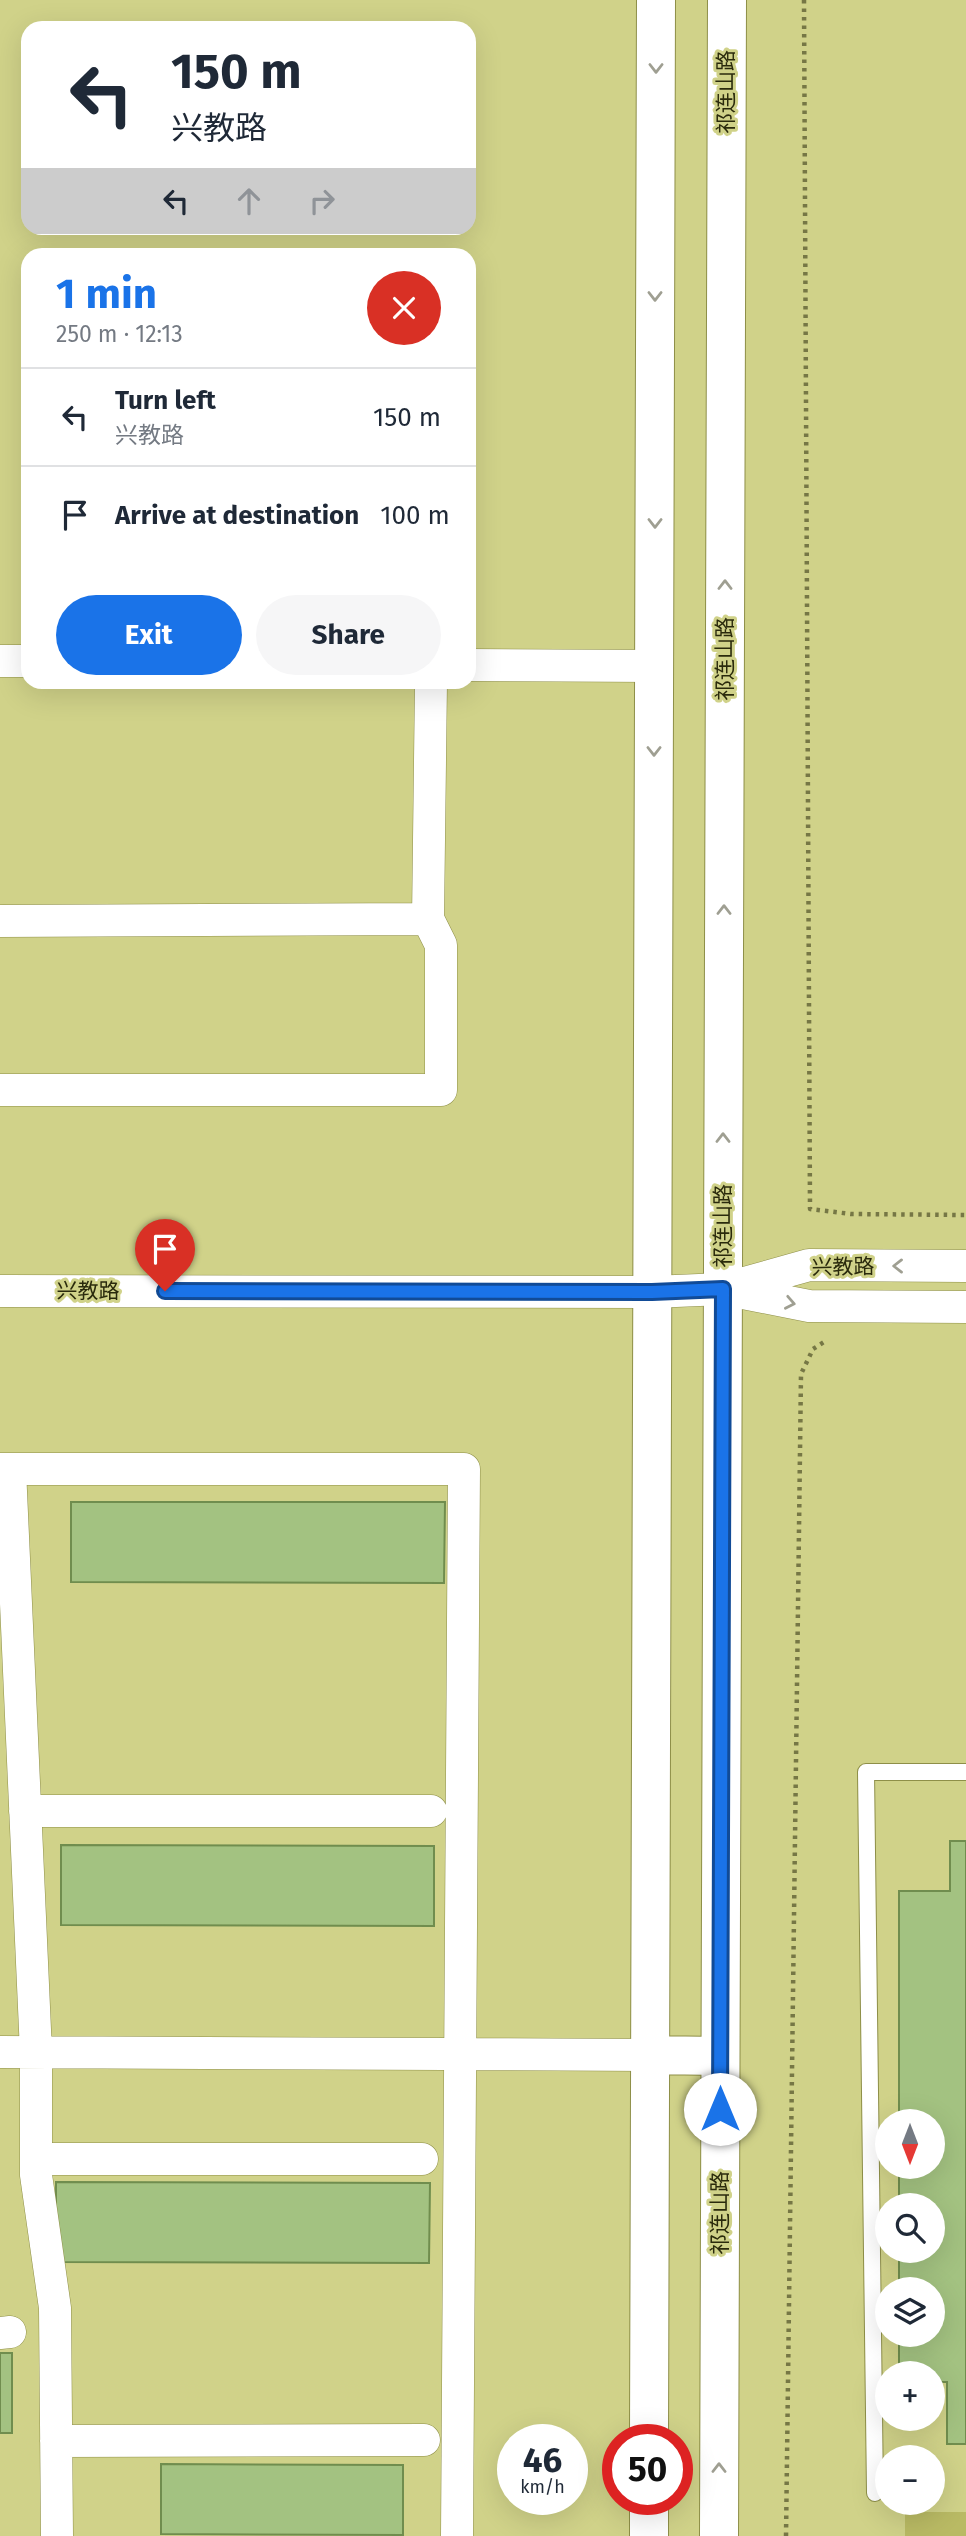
<!DOCTYPE html>
<meta charset="utf-8">
<style>
:root{--surface:#fff;--page:#f6f6f7;--text:#1f2937;--muted:#747a83;--line:#e0e1e3;--accent:#1a73e8}
body{margin:0;font-family:"Fira Sans","Noto Sans SC",sans-serif;background:var(--page);color:var(--text);height:100vh;display:flex;flex-direction:column;font-size:26px;white-space:nowrap}
*{box-sizing:border-box;margin:0}
p{font-size:23px;color:var(--muted)}
.icon{flex:none;width:38px;height:38px;fill:none;stroke:currentColor;stroke-width:2;stroke-linecap:round;stroke-linejoin:round}
.map{position:relative;flex:1;overflow:hidden}
.sheet{position:absolute;left:21px;top:248px;width:455px;height:441px;display:flex;flex-direction:column;background:var(--surface);border-radius:21px;box-shadow:0 7px 28px #0002}
.sheet>*{flex:none}
.top-card{position:absolute;left:21px;top:21px;width:455px;height:214px;border-radius:21px;box-shadow:0 7px 28px #0002;background:#fff;color:var(--text);overflow:hidden}
.needle{width:46px;rotate:180deg}
.buttons{position:absolute;left:875px;top:2109px;display:grid;gap:14px}
.buttons a{display:grid;place-items:center;width:70px;height:70px;border-radius:50%;background:var(--surface);box-shadow:0 7px 28px #0002;font-size:35px}
.speed{position:absolute;left:497px;top:2424px;display:flex;gap:14px;font-size:35px;font-weight:700;text-align:center}
.speed>*{display:grid;place-content:center;width:91px;height:91px;border-radius:50%;background:var(--surface);box-shadow:0 7px 28px #0002;line-height:1}
.speed small{font-size:18px;font-weight:400}
.speed .limit{border:10px solid #d22;background:#fff;color:#111}
.pin{position:absolute;display:grid;place-items:center;width:60px;height:60px;color:#fff;margin:-72px -30px;border-radius:50% 50% 50% 0;rotate:-45deg;box-shadow:0 0 7px #0007}
.pin .icon{rotate:45deg}
.me{position:absolute;width:77px;margin:-38px;rotate:0deg;stroke-linejoin:round;filter:drop-shadow(0 0 5px #0008)}
.turn{display:flex;align-items:center;gap:24px;height:147px;padding:0 35px;font-size:32px}
.turn .icon{width:91px;height:91px;stroke-width:2.5}
.turn b{display:block;font-size:49px;line-height:60px}
.lanes{display:flex;align-items:center;height:66px;padding:0 35px;background:#0003;justify-content:center;gap:35px;direction:ltr}
.lanes .off{opacity:.35}
.round{display:grid;place-items:center;flex:none;width:74px;height:74px;border-radius:37px;background:var(--page)}
.head{display:flex;align-items:center;justify-content:space-between;height:119px;padding:0 35px}
h1{font-size:42px;font-weight:700;line-height:52px;color:var(--accent)}
.action{display:flex;gap:14px;margin-top:auto;padding:14px 35px}
.action a{flex:1;height:80px;border-radius:42px;background:var(--accent);color:#fff;font-size:28px;font-weight:700;line-height:80px;text-align:center}
.action a+a{background:var(--page);color:var(--text)}
ul{padding:0;list-style:none}
li{display:flex;align-items:center;gap:21px;height:98px;padding:0 35px;border-top:2px solid var(--line)}
li div{flex:1}
li b{display:block;font-size:26px}
li em{font-style:normal}
.map>svg:first-child{display:block}
</style>
<div class="map">
<svg width="966" height="2536" viewBox="0 0 966 2536">
<rect width="100%" height="100%" fill="#d0d289"/>
<path fill="#b9ba64" d="M905,2512H966V2536H905Z"/>
<path fill="#a3c281" stroke="#708d4e" stroke-width="2" d="M71,1502H445L444,1583L71,1582Z
M950,1841H966V2444H947V2382H933V2373H899V2334H933V2289H899V2250H933V2205H899V2166H933V2121H899V1891H950Z
M61,1845L434,1846V1926L61,1925Z
M56,2182L430,2183L429,2263L56,2262Z
M0,2353H12V2433H0Z
M161,2464L403,2465V2535L161,2534Z"/>
<g fill="none" stroke-linecap="round" stroke-linejoin="round">
<defs>
<path id="service" d="M875,2493L866,1772H966"/>
<path id="minor" d="M0,661H28
M469,665L655,666
M0,921L428,919L431,682
M0,1090H441V945L428,919
M728,1290L809,1306L966,1307
M0,1291L652,1292L723,1289L809,1265L966,1266
M0,1469H464L457,2536
M10,1469L36,2052V2175L55,2308L57,2536
M25,1811H431
M0,2052L650,2055
M36,2159H422
M0,2333L10,2332
M56,2441L424,2440"/>
<path id="secondary" d="M650,2055L720,2056
M649,2440L656,0
M649,2536V2499
M719,2536L727,0"/>
</defs>
<use href="#service" stroke="#8e8f48" stroke-width="18"/>
<use href="#minor" stroke="#8e8f48" stroke-width="33"/>
<use href="#secondary" stroke="#8e8f48" stroke-width="40"/>
<path stroke="#767745" stroke-width="4.5" stroke-dasharray="3.5 5" stroke-linecap="butt" d="M804,0L810,1209L851,1214L966,1215
M786,2536L801,1374L813,1349L824,1342"/>
<use href="#service" stroke="#fff" stroke-width="16"/>
<use href="#minor" stroke="#fff" stroke-width="32"/>
<use href="#secondary" stroke="#fff" stroke-width="38"/>
</g>
<defs><path id="oneway-chevron" d="M-2-3.5L2.5 0L-2 3.5" fill="none" stroke-width="1.6" stroke-linecap="round" stroke-linejoin="round" transform="scale(1.75)"/></defs>
<g stroke="#9f9f92">
<use href="#oneway-chevron" transform="translate(656 68) rotate(90)"/>
<use href="#oneway-chevron" transform="translate(655 296) rotate(90)"/>
<use href="#oneway-chevron" transform="translate(655 523) rotate(90)"/>
<use href="#oneway-chevron" transform="translate(725 585) rotate(-90)"/>
<use href="#oneway-chevron" transform="translate(654 751) rotate(90)"/>
<use href="#oneway-chevron" transform="translate(724 910) rotate(-90)"/>
<use href="#oneway-chevron" transform="translate(723 1138) rotate(-90)"/>
<use href="#oneway-chevron" transform="translate(898 1266) rotate(-180)"/>
<use href="#oneway-chevron" transform="translate(790 1303) rotate(11)"/>
<use href="#oneway-chevron" transform="translate(719 2468) rotate(-90)"/>
</g>
<g fill="none" stroke-linecap="round" stroke-linejoin="round">
<defs>
<path id="route" d="M165,1291L652,1292L723,1289L720,2109"/>
</defs>
<use href="#route" stroke="#114b97" stroke-width="18"/>
<use href="#route" stroke="#1a73e8" stroke-width="12"/>
</g>
<g text-anchor="middle" stroke-width="6" stroke-linejoin="round" paint-order="stroke">
<g font-size="21" fill="#2a2a0c" stroke="#d0d289">
<text transform="translate(726 92) rotate(-90)" y="7">祁连山路</text>
<text transform="translate(725 659) rotate(-90)" y="7">祁连山路</text>
<text transform="translate(723 1226) rotate(-90)" y="7">祁连山路</text>
<text transform="translate(843 1267) rotate(-1)" y="7">兴教路</text>
<text x="88" y="1298">兴教路</text>
<text transform="translate(720 2213) rotate(-90)" y="7">祁连山路</text>
</g>
</g>
</svg>
<div class="buttons">
<a><svg class="needle" viewBox="-14 -14 28 28"><path d="M0-13l5 13h-10z" fill="#e53935"/><path d="M0 13l5-13h-10z" fill="#747a83"/></svg></a>
<a><svg class="icon" aria-label="search" viewBox="0 0 24 24"><circle cx="10" cy="10" r="6"/><path d="M15 15l6 6"/></svg></a>
<a><svg class="icon" aria-label="layers" viewBox="0 0 24 24"><path d="M12 4l9 5-9 5-9-5zM3 14l9 5 9-5"/></svg></a>
<a>+</a>
<a>−</a>
</div>
<div class="speed"><div>46<small>km/h</small></div><div class="limit">50</div></div>
<div class="pin" style="left:165px;top:1291px;background:#d93025"><svg class="icon" aria-label="arrive" viewBox="0 0 24 24"><path d="M6 21V4h12l-3 4 3 4H6"/></svg></div>
<svg class="me" style="left:720px;top:2109px" viewBox="-20 -20 40 40"><circle r="19" fill="#fff"/><path d="M0-13L10 11 0 6-10 11z" fill="#1a73e8"/></svg>
<div class="top-card">
<div class="turn"><svg class="icon" aria-label="left" viewBox="0 0 24 24"><path d="M17 20v-9H6M10 6l-5 5 5 5"/></svg><div><b>150 m</b>兴教路</div></div>
<div class="lanes"><svg class="icon" aria-label="left" viewBox="0 0 24 24"><path d="M17 20v-9H6M10 6l-5 5 5 5"/></svg><svg class="icon off" aria-label="ahead" viewBox="0 0 24 24"><path d="M12 20V5M6 11l6-6 6 6"/></svg><svg class="icon off" aria-label="right" viewBox="0 0 24 24"><path d="M7 20v-9h11M14 6l5 5-5 5"/></svg></div>
</div>
<section class="sheet">
<div class="head"><div><h1>1 min</h1><p>250 m · 12:13</p></div><a class="round" style="background:#d93025;color:#fff"><svg class="icon" aria-label="close" viewBox="0 0 24 24"><path d="M6 6l12 12M18 6L6 18"/></svg></a></div>
<ul>
<li><svg class="icon" aria-label="left" viewBox="0 0 24 24"><path d="M17 20v-9H6M10 6l-5 5 5 5"/></svg><div><b>Turn left</b><p>兴教路</p></div><em>150 m</em></li>
<li><svg class="icon" aria-label="arrive" viewBox="0 0 24 24"><path d="M6 21V4h12l-3 4 3 4H6"/></svg><div><b>Arrive at destination</b></div><em>100 m</em></li>
</ul>
<div class="action"><a>Exit</a><a>Share</a></div>
</section>
</div>
